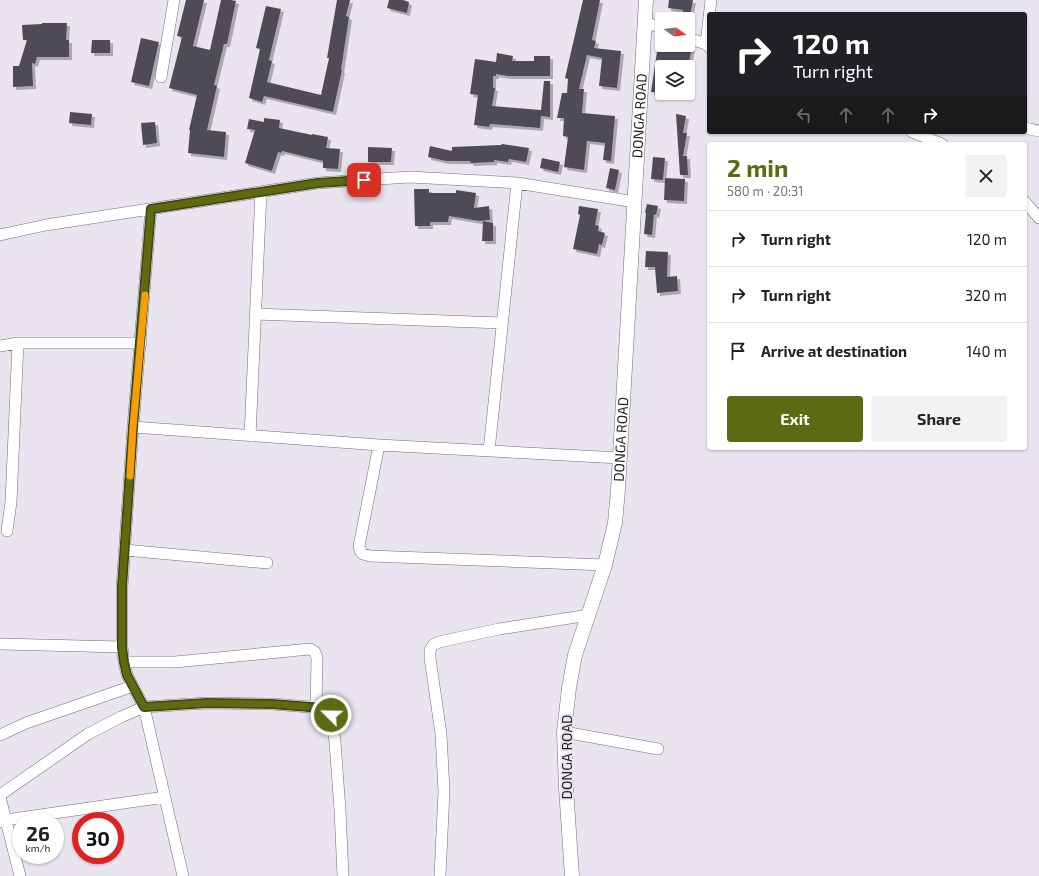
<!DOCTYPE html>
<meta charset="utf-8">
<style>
:root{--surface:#fff;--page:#f2f2f2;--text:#222;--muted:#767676;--line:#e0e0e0;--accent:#5e6a11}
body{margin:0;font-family:"Exo 2",sans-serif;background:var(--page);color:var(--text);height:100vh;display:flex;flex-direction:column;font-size:15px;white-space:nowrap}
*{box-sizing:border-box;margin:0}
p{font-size:13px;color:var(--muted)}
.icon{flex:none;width:22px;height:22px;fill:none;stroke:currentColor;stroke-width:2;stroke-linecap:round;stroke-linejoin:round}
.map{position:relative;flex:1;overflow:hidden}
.details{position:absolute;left:707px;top:142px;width:320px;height:308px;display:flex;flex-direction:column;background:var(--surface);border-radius:4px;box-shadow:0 1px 3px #0004}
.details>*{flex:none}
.hud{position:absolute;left:707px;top:12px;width:320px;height:122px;border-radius:4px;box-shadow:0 1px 3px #0004;background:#202124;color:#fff;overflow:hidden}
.needle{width:26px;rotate:105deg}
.buttons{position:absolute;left:655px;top:12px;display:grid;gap:8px}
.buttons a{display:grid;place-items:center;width:40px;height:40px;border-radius:4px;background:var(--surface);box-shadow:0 1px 3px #0004;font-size:20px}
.speed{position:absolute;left:12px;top:812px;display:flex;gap:8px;font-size:20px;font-weight:700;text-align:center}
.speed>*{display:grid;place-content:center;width:52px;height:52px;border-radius:50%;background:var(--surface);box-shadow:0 1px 3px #0004;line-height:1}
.speed small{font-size:10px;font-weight:400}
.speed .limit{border:6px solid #d22;background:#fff;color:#111}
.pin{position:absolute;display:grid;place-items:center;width:34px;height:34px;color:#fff;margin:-17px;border-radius:8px;box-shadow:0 2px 6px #0006}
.me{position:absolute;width:44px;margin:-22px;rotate:293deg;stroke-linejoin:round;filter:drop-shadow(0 0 3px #0008)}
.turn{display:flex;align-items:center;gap:14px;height:84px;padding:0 20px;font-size:18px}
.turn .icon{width:52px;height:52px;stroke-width:2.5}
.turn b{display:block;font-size:28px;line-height:34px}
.lanes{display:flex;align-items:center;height:38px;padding:0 20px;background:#0003;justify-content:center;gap:20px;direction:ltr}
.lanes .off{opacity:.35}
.round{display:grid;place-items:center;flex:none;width:42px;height:42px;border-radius:4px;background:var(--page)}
.overview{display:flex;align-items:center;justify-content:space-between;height:68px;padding:0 20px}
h1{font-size:24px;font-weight:700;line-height:30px;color:var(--accent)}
.action{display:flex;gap:8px;margin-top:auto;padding:8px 20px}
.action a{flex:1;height:46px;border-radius:4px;background:var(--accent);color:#fff;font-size:16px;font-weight:700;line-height:46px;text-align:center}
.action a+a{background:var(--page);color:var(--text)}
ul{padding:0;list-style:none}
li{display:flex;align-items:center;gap:12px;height:56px;padding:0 20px;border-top:1px solid var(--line)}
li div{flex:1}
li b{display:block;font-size:15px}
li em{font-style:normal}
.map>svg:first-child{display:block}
</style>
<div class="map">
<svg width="1039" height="876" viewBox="0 0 1039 876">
<defs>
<filter id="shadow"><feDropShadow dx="3" dy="3" stdDeviation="0" flood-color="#0004"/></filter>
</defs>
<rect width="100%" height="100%" fill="#e9e4f0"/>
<path fill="#504c56" filter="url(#shadow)" d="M186,0H204L193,46L210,50L221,0H231L236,1L227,44H224L214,85L217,86L207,130L226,132L224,157L188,153L190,130H189L197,95L169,88L182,37L177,36Z
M337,0H350L346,16L349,17L341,70H342L333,112L264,96L262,102L249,98L260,49L256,48L266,6L281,9L269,60L272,61L267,82L321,95L329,58H327Z
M389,0H403L409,2L407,13L387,8Z
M583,0H600L592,40L596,41L594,48L621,51L617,88L599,86L602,58L587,55L579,89H584L582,113L615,116L611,161L603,160L605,143L587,141L584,170L564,167L568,137L563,136L564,118H557L562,93H567L568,79L565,78Z
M669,0H693L690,16H682L683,10L668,8Z
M42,23H67L66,40H69V57H37L35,64L32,63L33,86L13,87V66H19L27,40H23L22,25L42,24Z
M141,38L159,42L149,86L131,82Z
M92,40H110V53H91Z
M658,45H680L692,47L688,67H662V86L661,93L651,92Z
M497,53L513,56L512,61H534V56H550V76H508L496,74V76H493V88H495L492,106L541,110L544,81H550V117L541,116L540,128L490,124L489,127L474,125L478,95L470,94L475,59L496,62Z
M70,112L92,114L91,125L69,123Z
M676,114L686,116L683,133H687L683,156H687L688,175H680Z
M264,118L280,120L279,128L312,135V134L328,137L326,148L340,149L338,169L323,168V161L282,151L281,153L278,152L272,171L245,163L255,130L247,129L249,119L264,122Z
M155,122L157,143L143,145L141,123Z
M502,144L529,148L526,162L509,159L508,162L494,160V162L471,163L470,161H446L428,157L430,146L452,151V147L501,145Z
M368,147L392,148L391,162H368Z
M653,157L665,158L663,180L651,179Z
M542,158L560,162L558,172L540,168Z
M610,168L619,170L615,190L606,188Z
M665,178L685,179L684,201L664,200Z
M414,189H429V193H456V190L476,193L474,208L489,206L490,220L479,221L449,216L448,222H430V226H415Z
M647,204L658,206L656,215L654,214L652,235L644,234L646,213L645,212Z
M579,206L598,209L595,225L599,226L598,231L605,233L602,245L599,244L597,254L573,249L580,215L578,214Z
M483,221L493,223V241H482Z
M646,251L668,252L667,277L677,276L678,291L657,293L655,267H645Z"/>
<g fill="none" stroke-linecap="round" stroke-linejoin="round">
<defs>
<path id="minor" d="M644,22L662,28
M688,38L706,44L709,47
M706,44L711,0
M161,77L174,0
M1025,128L1039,131
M912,132L942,144
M1025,202L1039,218
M151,209L133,427L122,587V647L124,662L127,675L144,707L183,876
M0,235L46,225L318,183L410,177L517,183L635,202
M255,314L502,323
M0,346L18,343H141
M133,427L379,445L620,458
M250,436L261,192
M379,445L359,546L360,551L363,554L370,556L605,565
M489,451L517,183
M7,531L11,502L18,343
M125,550L267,563
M0,644L122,647
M124,662H175L310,649L315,652L317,658L316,708
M564,732L658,749
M0,735L26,723L133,686
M0,795L88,734L121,717L144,707L207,703L272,704L322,708L328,709L331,715L335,742L340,810L343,876
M0,797L20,876
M0,822L6,820L165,797
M440,876L444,791L441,734L430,658V650L433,645L439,642L499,629L589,615"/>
<g id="tertiary">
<path id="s1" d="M572,876L566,788L564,732L569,688L575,655L605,565L615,523L618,490L646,0"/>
</g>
</defs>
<use href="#minor" stroke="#726e78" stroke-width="12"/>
<use href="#tertiary" stroke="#726e78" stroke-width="15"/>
<use href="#minor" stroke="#fff" stroke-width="11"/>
<use href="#tertiary" stroke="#fff" stroke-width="14"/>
</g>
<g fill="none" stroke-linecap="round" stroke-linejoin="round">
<defs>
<path id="route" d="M331,715L328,709L322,708L272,704L207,703L144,707L127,675L124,662L122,647V587L133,427L151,209L318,183L364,180"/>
</defs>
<use href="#route" stroke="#3d450b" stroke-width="10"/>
<use href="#route" stroke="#5e6a11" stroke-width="7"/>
<path stroke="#f59e0b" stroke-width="7" d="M130,476L133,427L145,295"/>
</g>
<g text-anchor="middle" stroke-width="4" stroke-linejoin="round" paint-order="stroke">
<g font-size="14" fill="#201e22" stroke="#e9e4f0">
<text dy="5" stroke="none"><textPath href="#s1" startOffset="768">DONGA ROAD</textPath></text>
<text dy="5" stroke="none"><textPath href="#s1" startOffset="444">DONGA ROAD</textPath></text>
<text transform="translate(567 757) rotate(-90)" y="5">DONGA ROAD</text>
</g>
</g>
</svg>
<div class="buttons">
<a><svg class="needle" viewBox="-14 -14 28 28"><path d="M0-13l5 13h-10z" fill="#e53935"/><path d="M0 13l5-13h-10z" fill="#767676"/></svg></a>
<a><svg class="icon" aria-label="layers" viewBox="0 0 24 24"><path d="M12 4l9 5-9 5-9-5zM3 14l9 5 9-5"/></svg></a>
</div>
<div class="speed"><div>26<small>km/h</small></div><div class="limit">30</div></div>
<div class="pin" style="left:364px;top:180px;background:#d93025"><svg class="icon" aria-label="arrive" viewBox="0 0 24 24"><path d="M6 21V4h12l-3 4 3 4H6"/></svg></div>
<svg class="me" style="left:331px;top:715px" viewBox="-20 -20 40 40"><circle r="17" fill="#5e6a11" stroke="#fff" stroke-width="3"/><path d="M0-11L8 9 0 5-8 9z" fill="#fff"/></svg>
<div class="hud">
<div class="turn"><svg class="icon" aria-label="right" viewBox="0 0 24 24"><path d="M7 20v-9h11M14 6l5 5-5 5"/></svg><div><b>120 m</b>Turn right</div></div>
<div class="lanes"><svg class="icon off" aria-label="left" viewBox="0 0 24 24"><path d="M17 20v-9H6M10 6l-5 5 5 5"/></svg><svg class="icon off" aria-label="ahead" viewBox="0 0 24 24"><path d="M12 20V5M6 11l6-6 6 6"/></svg><svg class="icon off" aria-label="ahead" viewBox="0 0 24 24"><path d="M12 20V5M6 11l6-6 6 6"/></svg><svg class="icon" aria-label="right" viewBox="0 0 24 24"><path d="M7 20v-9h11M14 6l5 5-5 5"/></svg></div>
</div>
<section class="details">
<div class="overview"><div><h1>2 min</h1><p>580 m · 20:31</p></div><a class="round"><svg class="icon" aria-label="close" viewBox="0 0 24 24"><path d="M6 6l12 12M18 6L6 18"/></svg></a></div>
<ul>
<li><svg class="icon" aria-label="right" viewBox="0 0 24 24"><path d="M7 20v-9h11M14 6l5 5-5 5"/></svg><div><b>Turn right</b></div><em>120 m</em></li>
<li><svg class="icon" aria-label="right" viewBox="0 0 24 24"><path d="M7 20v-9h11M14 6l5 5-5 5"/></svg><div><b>Turn right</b></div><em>320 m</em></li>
<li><svg class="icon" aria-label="arrive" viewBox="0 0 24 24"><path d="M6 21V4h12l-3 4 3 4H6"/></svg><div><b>Arrive at destination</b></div><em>140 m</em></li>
</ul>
<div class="action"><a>Exit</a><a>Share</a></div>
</section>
</div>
